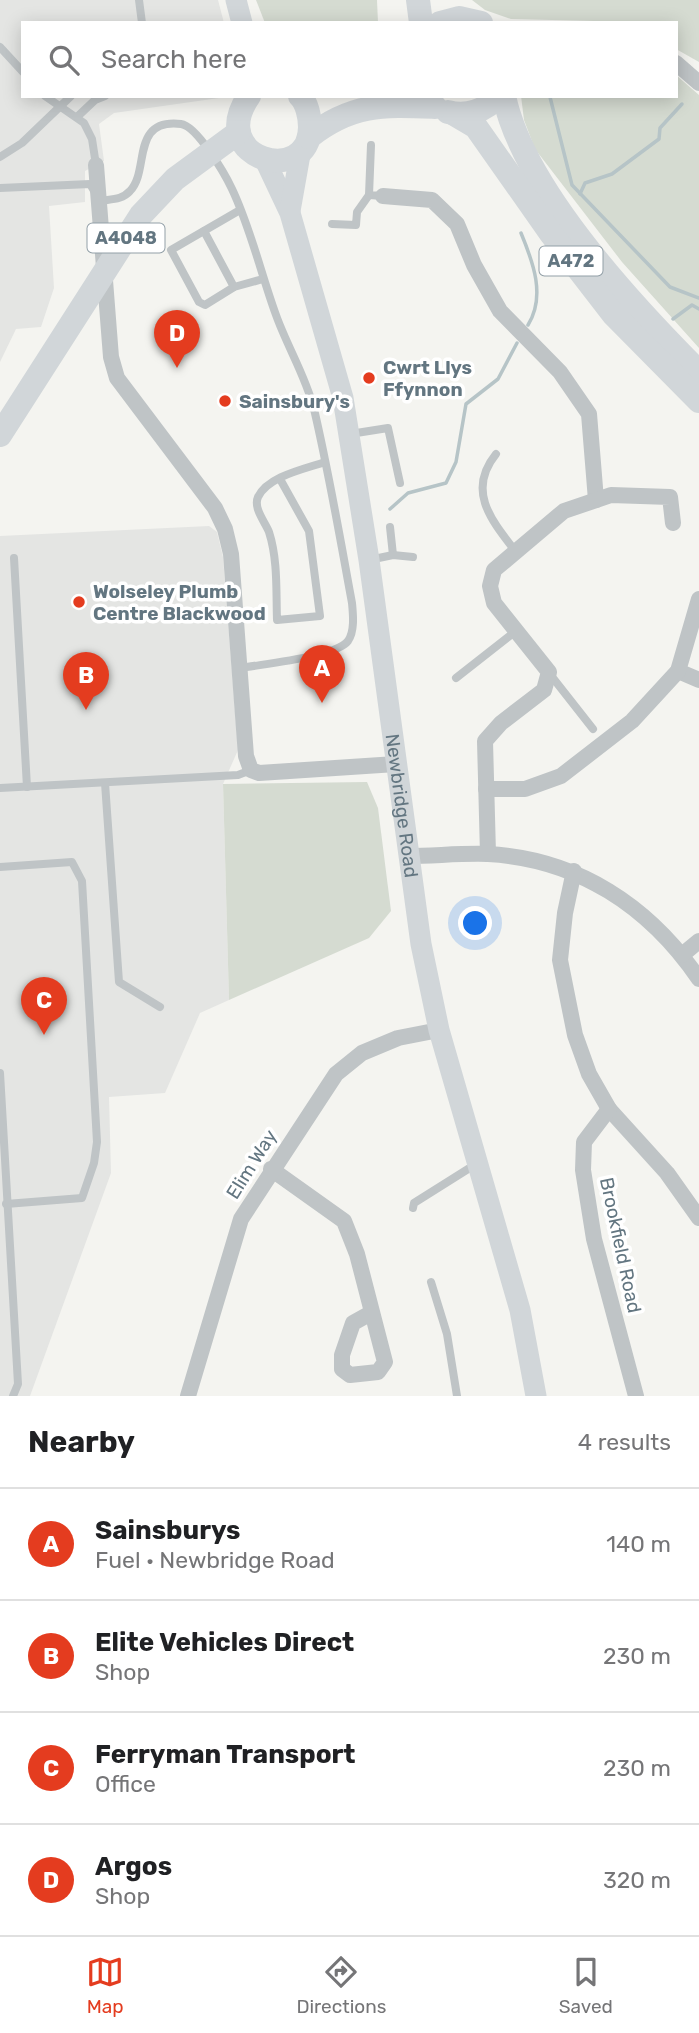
<!DOCTYPE html>
<html lang="en">
<head>
<meta charset="utf-8">
<style>
	body { margin:0; font-family:Rubik,sans-serif; background:#f6f6f6; color:#202124 }
	.you { position:absolute; left:476px; top:924px; width:24px; height:24px; margin:-18px; border:5px solid #fff; border-radius:50%; background:#1a73e8; box-shadow:0 0 0 10px #1a73e833 }
	.badge { display:grid; place-items:center; width:46px; height:46px; border-radius:50%; background:#e43c1f; color:#fff; font-size:23px; font-weight:700 }
	.pin { position:absolute; translate:-50% -58px; filter:drop-shadow(0 2px 4px #0008) }
	.pin::after { content:''; position:absolute; top:37px; width:24px; height:21px; background:inherit; clip-path:polygon(0 0,100% 0,50% 100%) }
	.list { margin:0; padding:0; list-style:none }
	h2 { display:flex; justify-content:space-between; align-items:center; height:91px; margin:0; padding:0 28px; font-size:30px }
	h2 small { font-size:23px; font-weight:400; color:#757577 }
	.list li { display:grid; grid-template-columns:46px 1fr auto; gap:21px; align-items:center; box-sizing:border-box; height:112px; padding:0 28px; border-top:2px solid #e0e0e0 }
	.list b { display:block; font-size:26px; white-space:nowrap }
	.list p { margin:0; font-size:23px; white-space:nowrap; color:#757577 }
	.list em { font-size:23px; font-style:normal; color:#757577 }
	.icon { flex:none; width:38px; height:38px; fill:none; stroke:currentColor; stroke-width:2; stroke-linecap:round; stroke-linejoin:round }
	.map { position:relative; flex:none; width:699px; height:1396px; overflow:hidden }
	.search { position:absolute; background:#fff; box-shadow:0 4px 18px #0003; left:21px; right:21px; top:21px; height:77px; display:flex; align-items:center; gap:18px; box-sizing:border-box; padding:0 24px; border-radius:0px; color:#757577; font-size:26px }
	.sheet { height:539px; background:#fff }
	nav { display:flex; justify-content:space-around; align-items:center; box-sizing:border-box; height:98px; border-top:2px solid #e0e0e0; background:#fff; font-size:19px; color:#757577 }
	nav a { display:grid; justify-items:center; gap:4px }
	nav .on { color:#e43c1f }
	.map>svg:first-child { display:block }
</style>
</head>
<body>
<div class="map">
<svg width="699" height="1396" viewBox="0 0 699 1396">
	<rect width="100%" height="100%" fill="#f4f4f0"/>
	<g fill="#e4e5e3">
		<path d="M0,0h218l6,23h-201v73h210l-119,17 -15,11 5,37 -19,10v31l-36,4 5,82 -13,39 -25,2 -16,33z"/>
		<path d="M209,526l8,6 6,25 15,193 -15,34 6,216 -29,13 -35,80 -56,4 2,76 -81,223h-30v-860z"/>
	</g>
	<g fill="#d5dbd1">
		<path d="M256,0h121l1,23h-113z"/>
		<path d="M472,0h227v62l-23,-13v-26l-165,-4 -26,-9z"/>
		<path d="M676,75l23,20v253l-77,-86 -87,-113 -11,-29 -3,-24h155z"/>
		<path d="M367,782l11,26 13,103 -22,27 -140,62 -6,-216z"/>
	</g>
	<g fill="none" stroke-linecap="round" stroke-linejoin="round">
		<g stroke="#b6c4c7" stroke-width="3.5">
			<path d="M550,97l22,88 98,102 29,11"/>
			<path d="M580,194l5,-11 27,-9 47,-35 1,-11 22,-24"/>
			<path d="M521,233c12,29 25,63 7,92"/>
			<path d="M673,319l19,-14 7,4"/>
			<path d="M390,509l18,-16 38,-10 10,-21 10,-58 32,-25 19,-36"/>
		</g>
		<g stroke="#bfc4c6" stroke-width="8">
			<path d="M139,0l3,23"/>
			<path d="M0,47l23,25"/>
			<path d="M45,96l39,27 8,16 4,26"/>
			<path d="M77,117l18,-17 10,-4"/>
			<path d="M371,145l-2,50 14,1"/>
			<path d="M0,157l22,-14 49,-47"/>
			<path d="M0,188l90,-4 10,17c11,-2 22,-1 30,-10 20,-20 0,-73 51,-67 16,2 44,50 51,65 19,40 29,85 44,126 11,31 30,62 38,94 15,64 26,129 38,194 1,11 3,28 -4,38 -12,16 -86,23 -107,27"/>
			<path d="M240,210l-69,40 28,52 6,3 29,-18 29,-8"/>
			<path d="M332,224l24,1 1,-13 12,-17"/>
			<path d="M204,231l30,56"/>
			<path d="M350,434l38,-6 12,55"/>
			<path d="M496,454c-30,37 -4,67 20,98"/>
			<path d="M280,479l29,52 11,85 -43,4c-1,-29 1,-60 -8,-88 -4,-10 -16,-24 -11,-35 10,-21 47,-28 67,-35"/>
			<path d="M390,527l3,28"/>
			<path d="M14,558l13,229"/>
			<path d="M369,560l24,-5 20,2"/>
			<path d="M549,673l44,56"/>
			<path d="M456,678l60,-47"/>
			<path d="M105,783l14,199 41,25"/>
			<path d="M0,788l238,-13 13,-5"/>
			<path d="M0,867l72,-5 10,19 15,261 -3,21 -12,35 -76,6"/>
			<path d="M0,1073l18,311 -5,12"/>
			<path d="M413,1208l1,-5 62,-39"/>
			<path d="M431,1282l16,52 10,62"/>
		</g>
		<g stroke="#bfc4c6" stroke-width="16">
			<path d="M676,63l23,20"/>
			<path d="M96,165l15,192 6,21 98,130 10,21 6,25 15,202 5,14 8,3 137,-9"/>
			<path d="M383,196l49,4 25,24 17,41 26,46 60,61 29,42 7,86"/>
			<path d="M678,671l21,9"/>
			<path d="M486,789h39l36,-13 71,-55 46,-50 21,-72"/>
			<path d="M488,854l-3,-113 16,-18 43,-33 5,-18 -55,-69 -4,-17 4,-16 70,-59 47,-16 59,2 3,26"/>
			<path d="M408,856c26,0 53,-3 80,-2 90,5 161,52 211,125"/>
			<path d="M574,871l-9,42 -5,47 15,75 14,39 20,35 58,64 32,45"/>
			<path d="M682,955l17,-14"/>
			<path d="M609,1109l-25,33 -1,28 11,69 42,157"/>
			<path d="M271,1169l73,52 13,33 28,108 -7,10 -28,3 -8,-6v-14l11,-32 18,-10"/>
			<path d="M188,1396l53,-177 95,-145 26,-21 36,-15 41,-8"/>
		</g>
		<g stroke="#d1d6d9" stroke-width="21">
			<path d="M236,0l6,23"/>
			<path id="s1" d="M265,160l25,53 53,185 26,162 52,384 18,86 81,280 16,86"/>
			<path d="M290,211l11,-62"/>
		</g>
		<g stroke="#d1d6d9" stroke-width="24">
			<path d="M418,0l3,23"/>
			<path d="M440,23l19,-5 22,5"/>
			<path d="M249,96c-44,64 61,91 61,31 0,-10 -3,-24 -10,-31"/>
			<path d="M504,96c19,92 129,210 195,276"/>
			<path d="M448,112c18,5 38,-1 50,-16"/>
			<path d="M454,114l22,13 76,108 61,79 86,87"/>
			<path d="M309,137c43,-34 75,-32 126,-30"/>
			<path d="M0,435l141,-220 34,-36 64,-47"/>
		</g>
	</g>
	<g fill="#e43c1f" stroke="#fff" stroke-width="2.5">
		<circle cx="369" cy="378" r="7"/>
		<circle cx="225" cy="401" r="7"/>
		<circle cx="79" cy="602" r="7"/>
	</g>
	<g text-anchor="middle" stroke-width="7" stroke-linejoin="round" paint-order="stroke">
		<g fill="#fff" stroke="#929fa7" stroke-width="2">
			<rect x="87.5" y="223.5" width="77" height="29" rx="5"/>
			<rect x="539.5" y="246.5" width="63" height="29" rx="5"/>
		</g>
		<g font-size="18" font-weight="bold" fill="#637681">
			<text x="126" y="244">A4048</text>
			<text x="571" y="267">A472</text>
		</g>
		<g font-size="19" font-weight="bold" fill="#637681" stroke="#fff" text-anchor="start">
			<text x="383" y="374">Cwrt Llys<tspan x="383" dy="22">Ffynnon</tspan></text>
			<text x="239" y="408">Sainsbury's</text>
			<text x="93" y="598">Wolseley Plumb<tspan x="93" dy="22">Centre Blackwood</tspan></text>
		</g>
		<g font-size="19" fill="#637681" stroke="#fff">
			<text dy="7" stroke="none"><textPath href="#s1" startOffset="663">Newbridge Road</textPath></text>
			<text transform="translate(251 1164) rotate(-58)" y="7">Elim Way</text>
			<text transform="translate(621 1245) rotate(78)" y="7">Brookfield Road</text>
		</g>
	</g>
</svg>
<div class="you"></div>
<div class="pin badge" style="left:322px;top:703px">A</div>
<div class="pin badge" style="left:86px;top:710px">B</div>
<div class="pin badge" style="left:44px;top:1035px">C</div>
<div class="pin badge" style="left:177px;top:368px">D</div>
<div class="search"><svg class="icon" aria-label="search" viewBox="0 0 24 24"><circle cx="10" cy="10" r="6"/><path d="M15 15l6 6"/></svg>Search here</div>
</div>
<section class="sheet">
<h2>Nearby<small>4 results</small></h2>
<ul class="list">
<li><span class="badge">A</span><div><b>Sainsburys</b><p>Fuel · Newbridge Road</p></div><em>140 m</em></li>
<li><span class="badge">B</span><div><b>Elite Vehicles Direct</b><p>Shop</p></div><em>230 m</em></li>
<li><span class="badge">C</span><div><b>Ferryman Transport</b><p>Office</p></div><em>230 m</em></li>
<li><span class="badge">D</span><div><b>Argos</b><p>Shop</p></div><em>320 m</em></li>
</ul>
</section>
<nav>
<a class="on"><svg class="icon" aria-label="map" viewBox="0 0 24 24"><path d="M3 6l6-2 6 2 6-2v14l-6 2-6-2-6 2zM9 4v14M15 6v14"/></svg>Map</a>
<a><svg class="icon" aria-label="directions" viewBox="0 0 24 24"><path d="M12 3l9 9-9 9-9-9zM9 14v-3h6M13 9l2 2-2 2"/></svg>Directions</a>
<a><svg class="icon" aria-label="saved" viewBox="0 0 24 24"><path d="M7 4h10v16l-5-4-5 4z"/></svg>Saved</a>
</nav>
</body>
</html>
